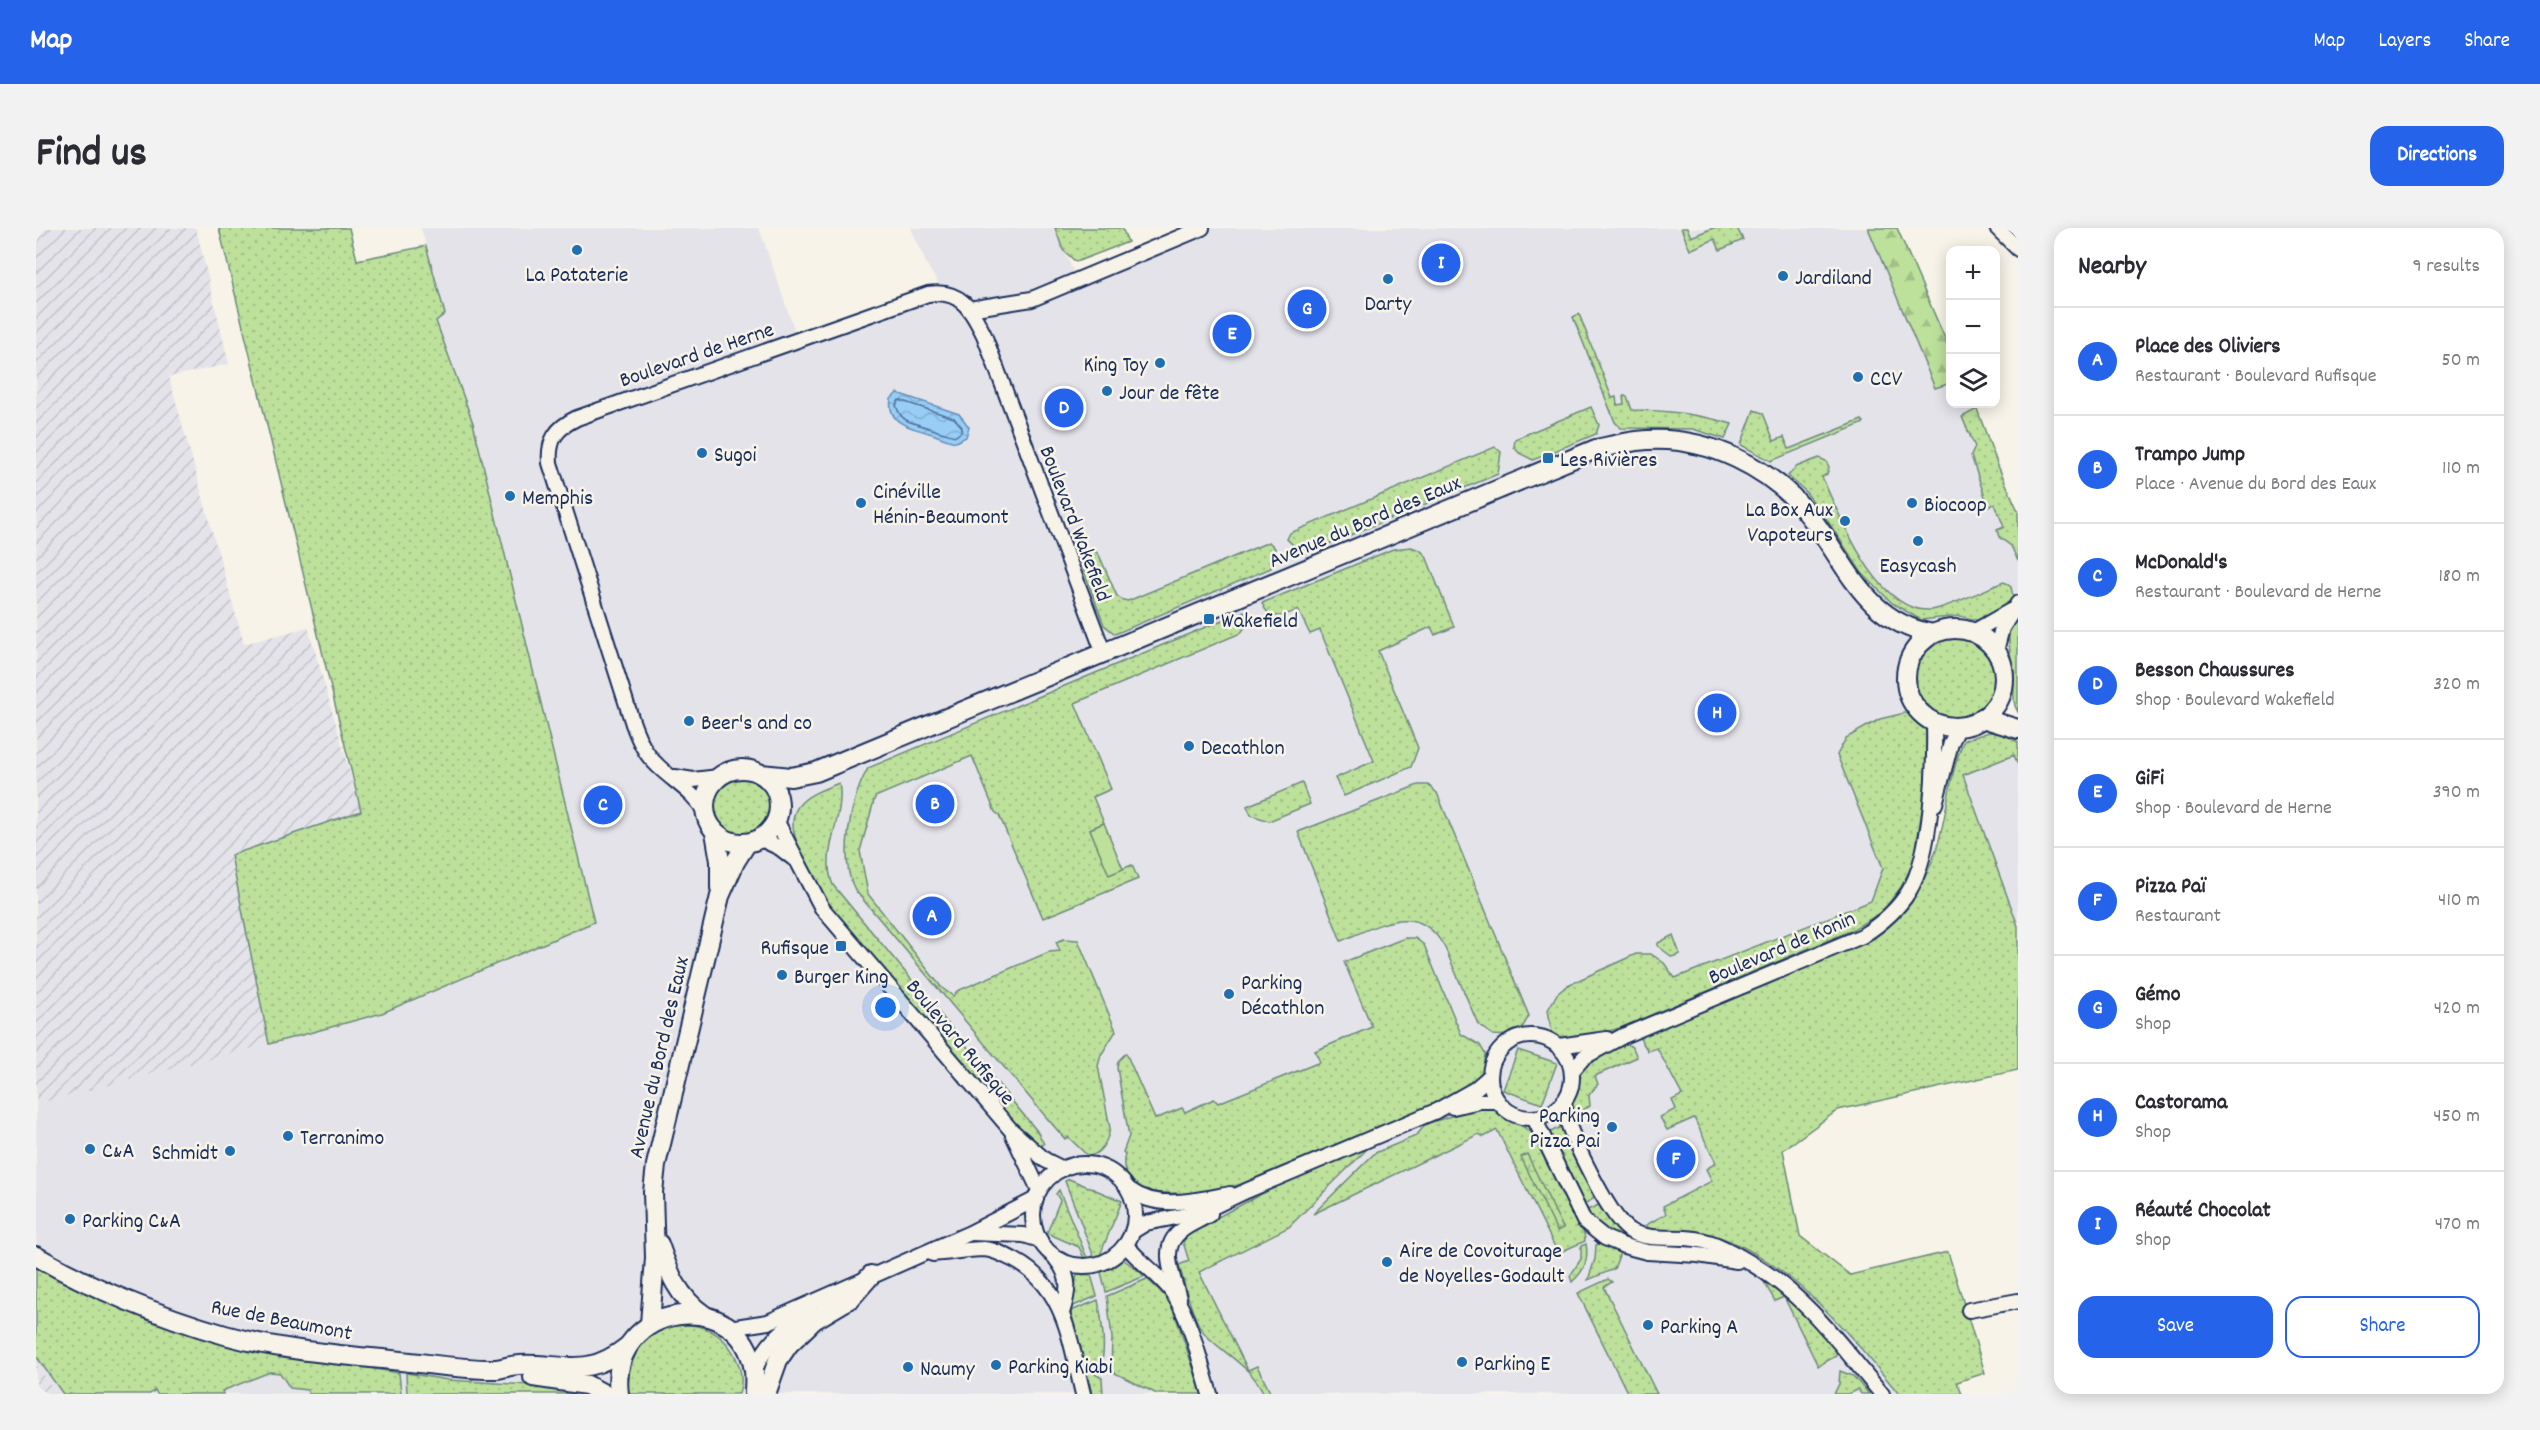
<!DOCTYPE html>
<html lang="en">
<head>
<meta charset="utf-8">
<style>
	body { margin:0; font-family:Dekko,sans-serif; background:#f2f2f3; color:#2b2b33 }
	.controls { position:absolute; right:18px; top:18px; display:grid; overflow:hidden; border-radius:12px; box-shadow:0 3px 15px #0003 }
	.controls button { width:54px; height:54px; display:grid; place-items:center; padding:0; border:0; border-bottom:2px solid #e1e1e2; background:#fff; color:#2b2b33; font:30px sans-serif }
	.you { position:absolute; left:850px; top:780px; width:21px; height:21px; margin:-15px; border:4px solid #fff; border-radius:50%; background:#1a73e8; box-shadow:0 0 0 9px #1a73e833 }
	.badge { display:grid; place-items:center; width:39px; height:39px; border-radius:50%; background:#2563eb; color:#fff; font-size:20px; font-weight:700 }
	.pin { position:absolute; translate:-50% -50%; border:3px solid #fff; box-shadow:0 2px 6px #0006 }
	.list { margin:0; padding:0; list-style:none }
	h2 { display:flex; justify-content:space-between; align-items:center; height:78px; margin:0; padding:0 24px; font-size:26px }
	h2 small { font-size:20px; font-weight:400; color:#7c7c81 }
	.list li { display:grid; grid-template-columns:39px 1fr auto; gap:18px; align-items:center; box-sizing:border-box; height:108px; padding:0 24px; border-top:2px solid #e1e1e2 }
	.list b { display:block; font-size:22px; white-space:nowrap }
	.list p { margin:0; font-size:20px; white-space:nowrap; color:#7c7c81 }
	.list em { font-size:20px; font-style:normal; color:#7c7c81 }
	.actions { display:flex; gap:12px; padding:18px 24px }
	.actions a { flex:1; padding:14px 0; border:2px solid #2563eb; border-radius:18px; text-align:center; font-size:21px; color:#2563eb }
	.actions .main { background:#2563eb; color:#fff }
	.icon { flex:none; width:33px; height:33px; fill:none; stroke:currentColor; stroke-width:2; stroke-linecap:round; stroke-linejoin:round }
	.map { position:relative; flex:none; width:1982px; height:1166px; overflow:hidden; border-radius:18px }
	header { display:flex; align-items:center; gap:36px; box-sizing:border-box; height:84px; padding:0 30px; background:#2563eb; color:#fff }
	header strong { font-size:28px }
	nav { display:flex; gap:33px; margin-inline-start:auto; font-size:21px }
	.intro { display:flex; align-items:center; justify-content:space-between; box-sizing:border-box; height:144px; padding:0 36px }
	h1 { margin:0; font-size:42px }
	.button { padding:15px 27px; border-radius:18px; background:#2563eb; color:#fff; font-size:21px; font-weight:700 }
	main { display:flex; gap:36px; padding:0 36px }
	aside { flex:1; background:#fff; border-radius:18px; box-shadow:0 3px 15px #0003 }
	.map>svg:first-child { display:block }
</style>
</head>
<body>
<header>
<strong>Map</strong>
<nav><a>Map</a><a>Layers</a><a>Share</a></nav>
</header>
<div class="intro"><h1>Find us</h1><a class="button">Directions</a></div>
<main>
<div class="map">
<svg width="1982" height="1166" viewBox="0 0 1982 1166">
	<defs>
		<pattern id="industrial-furrows" width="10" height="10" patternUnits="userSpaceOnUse" patternTransform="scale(1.5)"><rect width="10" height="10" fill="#e4e3ea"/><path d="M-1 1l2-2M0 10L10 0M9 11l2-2" fill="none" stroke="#c3c3cb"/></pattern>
		<pattern id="grass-dots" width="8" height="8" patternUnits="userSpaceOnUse" patternTransform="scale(1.5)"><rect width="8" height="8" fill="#bde19b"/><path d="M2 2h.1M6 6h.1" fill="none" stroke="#a2c188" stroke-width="1.8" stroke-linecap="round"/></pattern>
		<pattern id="forest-firs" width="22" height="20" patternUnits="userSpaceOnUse" patternTransform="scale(1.5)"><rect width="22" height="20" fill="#bde19b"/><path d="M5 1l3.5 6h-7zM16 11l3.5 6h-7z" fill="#a2c188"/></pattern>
		<pattern id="wetland-marsh" width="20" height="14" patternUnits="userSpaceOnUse" patternTransform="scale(1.5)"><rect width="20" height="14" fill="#bde19b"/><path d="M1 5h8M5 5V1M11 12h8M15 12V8" fill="none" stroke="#a2c188"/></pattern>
		<pattern id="water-waves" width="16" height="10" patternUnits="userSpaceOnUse" patternTransform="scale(1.5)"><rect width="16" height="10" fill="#98cef6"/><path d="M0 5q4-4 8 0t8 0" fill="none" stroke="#82b1d5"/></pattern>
	</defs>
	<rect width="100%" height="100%" fill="#f7f3e8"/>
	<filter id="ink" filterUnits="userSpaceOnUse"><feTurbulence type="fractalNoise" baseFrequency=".0167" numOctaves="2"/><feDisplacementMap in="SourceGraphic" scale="12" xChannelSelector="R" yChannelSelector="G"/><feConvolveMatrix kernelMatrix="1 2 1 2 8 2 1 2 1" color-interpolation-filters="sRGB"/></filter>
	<g filter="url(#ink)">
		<g fill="#e4e3ea">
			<path d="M385,0h338l39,112 145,-49 -16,-26 -16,-37h143l23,51 131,-51h689l53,122v54h25l43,107v92l-38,18 -20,-5 -26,4 -29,31 -3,32 11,28 13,18v55l-12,77 -13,26 -19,25 -32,19 -203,86 10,30 106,209 38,32 57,56 41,50h-1842l-21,-29v-261l345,-91 116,-491 -24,-99 -37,-102 9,-7z"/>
			<path d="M1978,527l4,10v161l-55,-151z"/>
		</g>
		<g fill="url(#industrial-furrows)">
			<path d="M0,0h160l33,136 -60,13 75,267 64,-17 53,184 -130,44 38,189 -233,60z"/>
			<path d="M0,1137l21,29h-21z"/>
		</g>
		<g fill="url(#grass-dots)" stroke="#6c887c" stroke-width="1.5">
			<path d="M183,0h130l8,32 69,-14 19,68 -9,7 37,102 121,499 -212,91 -113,31 -38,-189 130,-44z"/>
			<path d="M1019,0h67l6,14 -52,20 -13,-12z"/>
			<path d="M1645,0h6l4,9 22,-9h24l6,12 -23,10 -5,-11 -25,11z"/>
			<path d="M1543,86l33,84 4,-1 1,8 7,-1 -1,-8h4l5,14c35,0 66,4 100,14l-7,15 -32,-10 -72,-1 -6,-6 -42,-105z"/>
			<path d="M1555,179l8,18 -3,9 -63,26 -14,-7 -5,-6 1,-8z"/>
			<path d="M1941,181l21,57 20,45v50l-7,-15 -12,-9 -2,-7 7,-3 -9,-23 -7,2 -17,-50 4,-9 -13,-30z"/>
			<path d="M1718,182l9,3 11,28 10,-4 5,12 73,-29 2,3 -93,38 -30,-16z"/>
			<path d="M1459,219l6,5 -3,22 -191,79 -10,-4 -10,-10 3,-6z"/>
			<path d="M1783,230l7,3 3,6 -2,7 -5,3c18,39 55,137 109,133 14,-1 57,-22 73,-28l7,5 2,10 -12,14 -21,10 -20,-5 -39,4 -29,-17 -30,-30 -39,-59 -19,-24 -16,-14 8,-9z"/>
			<path d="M1233,314l6,6 -4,20 -156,66 -11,-9 -25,-67 6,-7h10l4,4 18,41 6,4 5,1z"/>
			<path d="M1375,319l9,3 6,6 28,71 -19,8 -4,-8 -53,24 40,97 -7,19 -67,29 -9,-18 39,-17 -54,-131 -10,4 -12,-24c-16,6 -28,13 -36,-7l131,-54z"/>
			<path d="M1208,383l4,12 -7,10 -166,70 36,86 -18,8 11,26 -14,6 19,45 23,-9 6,14 -95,39 -44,-103 -4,-3 -23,-56 -97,41 -15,54 8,43 74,94 11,8 4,-5 92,-39 11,-1 -4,-9 8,-3 14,1 38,91 -15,24 -3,11 12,62c-2,12 -9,27 -22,28l-20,-19 -3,2 -19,-22 -191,-227c-17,-31 -4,-92 13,-122z"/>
			<circle cx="1919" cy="451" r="40"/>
			<path d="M1877,483l13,18v55l-12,77 -13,26 -19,25 -32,19 -230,97 -50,14 -18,-9 -4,-23 9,-16 11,-9 68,-31h15l13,9 11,15 196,-77 12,-33 -46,-113 9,-17 34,-19z"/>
			<path d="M1953,504l13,1 16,9v23l-4,-10 -51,20 55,151v144l-180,40 -55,40 17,86 50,39 98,-23 37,121 -28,9 5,12h-63c-56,-68 -149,-185 -248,-161l-5,-8 20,-11 -3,-8 49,-25 -6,-12 10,-6 -22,-45 -27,12 -7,-13 16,-8 -4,-9 10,-5 -25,-47 -9,3 -9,-14 219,-92c40,-18 66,-56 79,-98 11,-36 12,-73 27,-107z"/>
			<circle cx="706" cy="578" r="27"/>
			<path d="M803,555c7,34 -20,68 -6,102l204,246 7,13 -7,4 -19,-17 -189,-224c-13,-20 -21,-43 -35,-63l3,-2c-15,-38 13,-48 42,-59z"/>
			<path d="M1266,555l8,21 -41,17 -18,-6 -4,-9z"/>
			<path d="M1382,557h10l9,8 92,223 -7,12 -15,8 -14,-1 -15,-11 -33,-76c-26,-49 -65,-23 -104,-7l-43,-109z"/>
			<path d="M1637,707l7,19 -8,3 -14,-11v-3z"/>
			<path d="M1369,710h10l9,7 37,89 19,11 5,9 -2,17 -6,10 -44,24 -192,79 -16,5 -47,7 -2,-3h-32c-13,-12 -24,-21 -19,-39l-2,-2 6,-16 -12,-68 1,-7 8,-8 29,66 27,-11 3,4 29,-13 4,4 102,-41 -5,-11 57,-24 -28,-65z"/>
			<path d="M1590,815l7,5 4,9 -42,19 3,8 -9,11 1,11 -17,10 -2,-16 9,-31 7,-7z"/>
			<path d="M1482,822l39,13 -15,41 -39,-14z"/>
			<path d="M1444,879h13l41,27 50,99 1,8 -27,12 -61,-123 -13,7 -5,-3 -166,80 62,-61 41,-17 10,-12z"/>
			<path d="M1525,899l35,67 -1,4 -9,5 -5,-3 -33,-67z"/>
			<path d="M1332,920l-79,79 -90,45 49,98 9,-4 14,28h-7c-12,-27 -39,-39 -58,-59 -14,-14 -21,-51 -27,-70l10,-4 -6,-19 3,-4 -2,-3 87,-46z"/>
			<path d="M1033,951l53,22 -22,54 -6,2 -29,-76z"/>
			<path d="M1023,962l28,68h-3l-5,-11 -32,-14 13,-33 -4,-6z"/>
			<path d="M1565,976l9,14 77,25 -22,7 -52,-14 -26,-23v-3z"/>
			<path d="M1567,1013l18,9 -7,19 -26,11 7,-21 1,-14z"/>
			<path d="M1550,1016c3,17 -2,27 -14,38l-2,-6 11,-17v-13z"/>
			<path d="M1087,1031l22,17 -39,16 -5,-20z"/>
			<path d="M0,1039c111,60 239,87 363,106l2,21h-92l-2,-4 -17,-2 -10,-15 -10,-1 -48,19 1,3h-66l-2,-4 -5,4h-87l-27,-38z"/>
			<path d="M1041,1046l14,1 6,21 -26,11z"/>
			<path d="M1724,1047l35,29 42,45 -1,7 -18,10 -34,-69 -9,4z"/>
			<path d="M1111,1051l23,21 32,94h-45l-46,-23 1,-33 -5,-42z"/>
			<path d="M1572,1051l4,3 -8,5 53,107h-29l-50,-101z"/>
			<path d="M1062,1072c3,14 10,56 1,67l-17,-9 -11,-47z"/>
			<path d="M649,1096c6,1 13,2 19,4 26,9 43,40 35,66h-110c-7,-27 10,-57 37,-67 5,-2 13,-2 19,-3z"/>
			<path d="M1050,1141l16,9 1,16h-11z"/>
			<path d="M1804,1143l13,5 16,18h-8l-3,-5 -10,5h-14l5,-10z"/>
			<path d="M370,1145l42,7 82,5 54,9h-177z"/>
		</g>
		<path fill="url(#forest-firs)" stroke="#6c887c" stroke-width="1.5" d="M1832,0h29l53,122v39l-2,-5 -13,4z"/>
		<path fill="url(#wetland-marsh)" stroke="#6c887c" stroke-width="1.5" d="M1491,926l36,74 -6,3 -36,-74z"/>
		<g fill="#bde19b" stroke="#6c887c" stroke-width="1.5">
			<path d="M1982,375v109c-7,-10 -3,-21 -4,-33 -3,-22 -12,-56 4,-76z"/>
			<path d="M1068,595l19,46 -14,6 -19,-46z"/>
		</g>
		<path fill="url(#water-waves)" stroke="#668eb9" stroke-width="1.5" d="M861,165l62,21 10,13 -3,10 -10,5c-10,-2 -17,-6 -27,-9 -19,-6 -42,-9 -38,-34z"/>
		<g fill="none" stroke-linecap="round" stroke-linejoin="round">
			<path stroke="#4d6f9b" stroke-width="1.5" d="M863,172l55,18 8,9 -1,5 -5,4c-6,-1 -44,-13 -48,-15 -7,-3 -10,-9 -12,-16z"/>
			<defs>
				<g id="minor">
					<path d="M1961,0l21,21"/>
					<path d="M933,81l63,-10 170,-71"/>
					<path d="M1937,404l37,-21"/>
					<path d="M1960,423l6,-23 16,-25"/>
					<path d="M639,549l18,3 26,-3"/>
					<path d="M1899,576l16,-61 8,-17"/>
					<path d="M669,584c-12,-21 -31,-30 -48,-47 -12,-11 -18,-25 -24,-41l-83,-261c-2,-23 6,-35 27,-45l351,-124c33,-5 43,15 56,41l120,319"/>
					<path d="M740,592l46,88 189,222 34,30 18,9"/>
					<path d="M723,610l21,10 13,10"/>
					<circle cx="1495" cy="849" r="41"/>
					<path d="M1523,818l48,-7"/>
					<path d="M1536,843l12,-14 39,-21 239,-100c19,-12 35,-25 47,-45 23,-37 26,-125 25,-169"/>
					<path d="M1528,873c1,7 1,15 4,22 8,23 44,100 64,109 20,9 42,4 63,7 21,3 41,15 59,26 52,31 89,83 128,129"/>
					<path d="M1417,879l27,-6h18"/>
					<path d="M1498,890l50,103 21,17 19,8 23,6 51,3 39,6"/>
					<path d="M977,907l26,55"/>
					<circle cx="1048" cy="987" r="51"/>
					<path d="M1094,962c28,21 67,10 100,4"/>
					<path d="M1097,1003l13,-8 56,-11 44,-21 190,-80 39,-22 15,-13"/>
					<path d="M935,1005l53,2 16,5"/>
					<path d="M1090,1017c14,18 35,31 46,47 19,27 28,70 38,102"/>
					<path d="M897,1026c17,-1 33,-5 51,-5 11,1 20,6 30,11 52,27 56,82 69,134"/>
					<path d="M1020,1031c15,18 13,32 6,54"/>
					<path d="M1143,1071c-5,-22 -21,-51 2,-68 8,-7 20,-11 29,-17"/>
					<path d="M1933,1082l49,-9"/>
					<path d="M693,1100l39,-6 202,-89 66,-34"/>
					<path d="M718,1144c11,-29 31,-44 55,-62"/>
				</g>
				<g id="tertiary">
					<circle cx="1919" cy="450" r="49"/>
					<path d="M1946,490l36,11"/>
					<circle cx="706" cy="578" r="37"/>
					<path d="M725,546l30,3 25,-5 780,-323c14,-3 27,-6 41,-8 68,-8 138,27 178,82 34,47 54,100 118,111"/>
					<path d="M679,604l5,29v27"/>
					<path d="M623,1016c10,29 19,53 45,71"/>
					<path d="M0,1028c57,33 126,61 189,79 57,16 118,20 176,26 31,3 65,9 96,8 7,-1 15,-4 22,-4 45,-2 68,14 109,-19"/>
					<path d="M614,1096l5,-66 -2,-66 3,-27 64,-269 15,-34 12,-19"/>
					<path d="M497,1149l54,8 17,9"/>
					<path d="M583,1166c-12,-92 123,-110 135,-23 1,7 0,16 0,23"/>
					<path d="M730,1166l12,-34 11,-16 25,-24 37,-22 20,-23"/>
				</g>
			</defs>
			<use href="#minor" stroke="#1b2f5e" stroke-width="18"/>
			<use href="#tertiary" stroke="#1b2f5e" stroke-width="22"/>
			<use href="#minor" stroke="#f7f3e8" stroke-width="14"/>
			<use href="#tertiary" stroke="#f7f3e8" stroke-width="18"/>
		</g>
	</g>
	<g fill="#1f6fb2" stroke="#f7f3e8" stroke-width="2">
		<circle cx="541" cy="22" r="6"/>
		<circle cx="1747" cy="48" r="6"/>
		<circle cx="1352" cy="51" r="6"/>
		<circle cx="1124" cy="135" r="6"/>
		<circle cx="1822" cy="149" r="6"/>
		<circle cx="1071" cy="163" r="6"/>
		<circle cx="666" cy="225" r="6"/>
		<rect x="1506" y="224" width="12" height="12" rx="3"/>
		<circle cx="474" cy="268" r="6"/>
		<circle cx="825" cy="275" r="6"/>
		<circle cx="1876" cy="275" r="6"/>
		<circle cx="1809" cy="293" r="6"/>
		<circle cx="1882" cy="313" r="6"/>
		<rect x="1167" y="385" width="12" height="12" rx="3"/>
		<circle cx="653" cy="493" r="6"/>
		<circle cx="1153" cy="518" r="6"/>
		<rect x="799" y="712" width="12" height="12" rx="3"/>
		<circle cx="746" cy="747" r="6"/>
		<circle cx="1193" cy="766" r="6"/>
		<circle cx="1576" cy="899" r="6"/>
		<circle cx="252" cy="908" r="6"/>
		<circle cx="54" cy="921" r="6"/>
		<circle cx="194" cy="923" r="6"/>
		<circle cx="34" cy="991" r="6"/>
		<circle cx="1351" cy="1034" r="6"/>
		<circle cx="1612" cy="1097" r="6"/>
		<circle cx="1426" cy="1134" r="6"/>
		<circle cx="960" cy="1137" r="6"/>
		<circle cx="872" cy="1139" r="6"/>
	</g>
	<g text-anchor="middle" stroke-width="5" stroke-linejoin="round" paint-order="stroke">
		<g font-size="22" fill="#1b2f5e" stroke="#f7f3e8" text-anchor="start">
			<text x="541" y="53" text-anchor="middle">La Pataterie</text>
			<text x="1759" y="56">Jardiland</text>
			<text x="1352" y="82" text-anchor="middle">Darty</text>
			<text x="1112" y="143" text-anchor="end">King Toy</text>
			<text x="1834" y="157">CCV</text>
			<text x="1083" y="171">Jour de fête</text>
			<text x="678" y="233">Sugoi</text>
			<text x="1524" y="238">Les Rivières</text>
			<text x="837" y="270">Cinéville<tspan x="837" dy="25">Hénin-Beaumont</tspan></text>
			<text x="486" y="276">Memphis</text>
			<text x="1888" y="283">Biocoop</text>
			<text x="1797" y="288" text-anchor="end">La Box Aux<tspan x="1797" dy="25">Vapoteurs</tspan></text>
			<text x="1882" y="344" text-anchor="middle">Easycash</text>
			<text x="1185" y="399">Wakefield</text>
			<text x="665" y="501">Beer's and co</text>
			<text x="1165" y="526">Decathlon</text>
			<text x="793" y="726" text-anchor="end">Rufisque</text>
			<text x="758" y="755">Burger King</text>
			<text x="1205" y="761">Parking<tspan x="1205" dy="25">Décathlon</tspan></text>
			<text x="1564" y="894" text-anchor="end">Parking<tspan x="1564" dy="25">Pizza Pai</tspan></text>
			<text x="264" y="916">Terranimo</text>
			<text x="66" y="929">C&amp;A</text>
			<text x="182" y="931" text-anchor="end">Schmidt</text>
			<text x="46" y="999">Parking C&amp;A</text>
			<text x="1363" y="1029">Aire de Covoiturage<tspan x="1363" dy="25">de Noyelles-Godault</tspan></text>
			<text x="1624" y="1105">Parking A</text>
			<text x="1438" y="1142">Parking E</text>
			<text x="972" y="1145">Parking Kiabi</text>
			<text x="884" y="1147">Naumy</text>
		</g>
		<g font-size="22" fill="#1b2f5e" stroke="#f7f3e8">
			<text transform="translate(660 125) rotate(-19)" y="8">Boulevard de Herne</text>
			<text transform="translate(1328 292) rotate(-23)" y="8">Avenue du Bord des Eaux</text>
			<text transform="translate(1041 295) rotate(69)" y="8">Boulevard Wakefield</text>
			<text transform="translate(1745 718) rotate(-23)" y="8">Boulevard de Konin</text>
			<text transform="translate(926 813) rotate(50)" y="8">Boulevard Rufisque</text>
			<text transform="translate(621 829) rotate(-77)" y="8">Avenue du Bord des Eaux</text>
			<text transform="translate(246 1090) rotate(11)" y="8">Rue de Beaumont</text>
		</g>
	</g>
</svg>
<div class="controls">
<button>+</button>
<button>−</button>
<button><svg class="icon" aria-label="layers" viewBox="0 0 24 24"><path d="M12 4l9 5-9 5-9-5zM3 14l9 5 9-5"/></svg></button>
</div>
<div class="you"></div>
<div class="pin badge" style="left:896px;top:688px">A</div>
<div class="pin badge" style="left:899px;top:576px">B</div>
<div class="pin badge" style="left:567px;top:577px">C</div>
<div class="pin badge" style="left:1028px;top:180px">D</div>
<div class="pin badge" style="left:1196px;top:106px">E</div>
<div class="pin badge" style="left:1640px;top:931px">F</div>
<div class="pin badge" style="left:1271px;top:81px">G</div>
<div class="pin badge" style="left:1681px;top:485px">H</div>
<div class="pin badge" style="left:1405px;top:35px">I</div>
</div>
<aside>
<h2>Nearby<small>9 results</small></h2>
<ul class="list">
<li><span class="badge">A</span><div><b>Place des Oliviers</b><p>Restaurant · Boulevard Rufisque</p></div><em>50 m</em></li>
<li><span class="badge">B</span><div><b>Trampo Jump</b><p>Place · Avenue du Bord des Eaux</p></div><em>110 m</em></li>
<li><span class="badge">C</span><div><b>McDonald's</b><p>Restaurant · Boulevard de Herne</p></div><em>180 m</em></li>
<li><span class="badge">D</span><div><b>Besson Chaussures</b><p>Shop · Boulevard Wakefield</p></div><em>320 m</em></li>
<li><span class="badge">E</span><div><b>GiFi</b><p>Shop · Boulevard de Herne</p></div><em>390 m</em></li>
<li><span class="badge">F</span><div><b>Pizza Paï</b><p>Restaurant</p></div><em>410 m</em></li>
<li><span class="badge">G</span><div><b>Gémo</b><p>Shop</p></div><em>420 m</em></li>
<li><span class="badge">H</span><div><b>Castorama</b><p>Shop</p></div><em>450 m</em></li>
<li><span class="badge">I</span><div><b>Réauté Chocolat</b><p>Shop</p></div><em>470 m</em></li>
</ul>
<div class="actions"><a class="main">Save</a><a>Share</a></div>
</aside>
</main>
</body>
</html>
